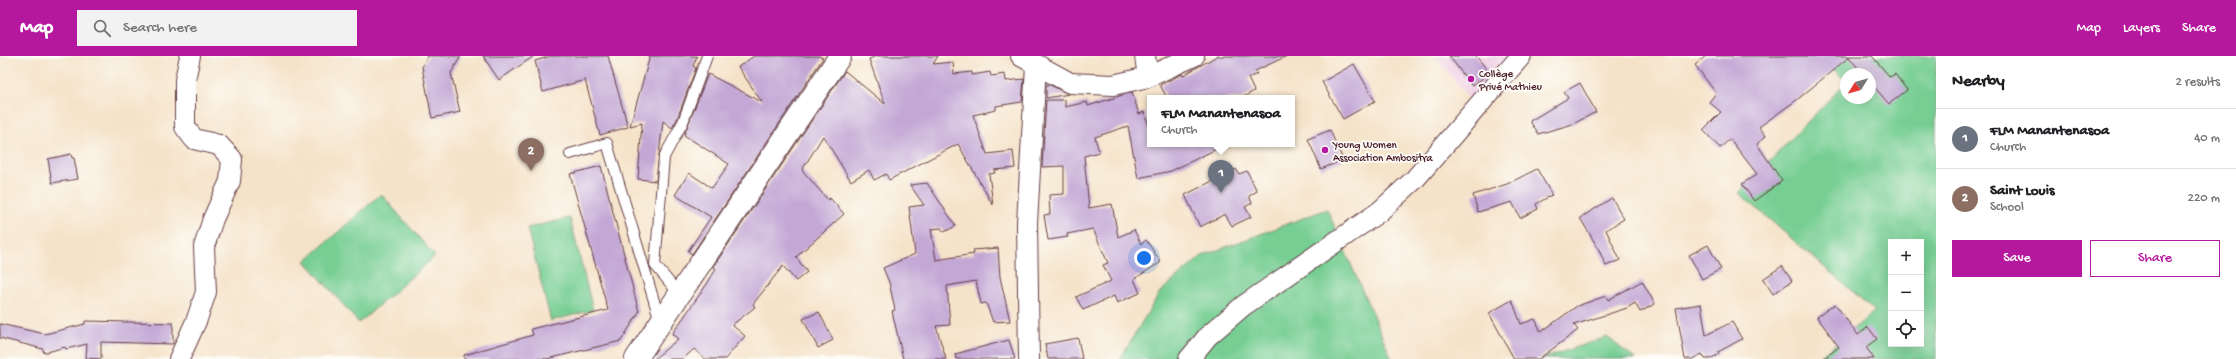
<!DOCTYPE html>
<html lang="en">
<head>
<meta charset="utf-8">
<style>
	body { margin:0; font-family:"Gochi Hand",sans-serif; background:#f2f2f2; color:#202124 }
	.controls { position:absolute; right:12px; bottom:12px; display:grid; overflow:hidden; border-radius:0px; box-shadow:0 4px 16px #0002 }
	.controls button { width:36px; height:36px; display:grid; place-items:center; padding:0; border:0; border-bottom:1px solid #e0e0e0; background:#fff; color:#202124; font:20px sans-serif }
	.compass { position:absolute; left:1840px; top:12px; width:36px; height:36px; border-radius:50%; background:#fff; box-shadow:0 4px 16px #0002; rotate:233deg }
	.you { position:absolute; left:1144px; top:202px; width:14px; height:14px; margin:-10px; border:3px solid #fff; border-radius:50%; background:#1a73e8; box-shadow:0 0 0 6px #1a73e833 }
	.badge { display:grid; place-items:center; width:26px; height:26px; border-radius:50%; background:#b5179e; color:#fff; font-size:13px; font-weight:700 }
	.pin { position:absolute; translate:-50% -33px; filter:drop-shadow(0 1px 2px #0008) }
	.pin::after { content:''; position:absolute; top:21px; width:14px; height:12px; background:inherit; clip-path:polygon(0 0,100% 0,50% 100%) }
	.popup { position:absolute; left:1147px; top:39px; width:148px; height:52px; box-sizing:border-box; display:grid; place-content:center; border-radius:0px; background:#fff; filter:drop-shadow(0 1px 3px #0005); font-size:13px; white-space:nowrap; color:#757577 }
	.popup b { font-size:15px; color:#202124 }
	.popup::after { content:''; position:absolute; left:50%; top:100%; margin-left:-8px; border:8px solid transparent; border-top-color:#fff }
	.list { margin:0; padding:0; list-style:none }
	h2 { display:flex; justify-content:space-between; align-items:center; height:52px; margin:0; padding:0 16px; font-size:17px }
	h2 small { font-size:13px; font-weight:400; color:#757577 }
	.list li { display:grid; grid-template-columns:26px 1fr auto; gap:12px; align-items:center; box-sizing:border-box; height:60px; padding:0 16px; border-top:1px solid #e0e0e0 }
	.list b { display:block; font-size:15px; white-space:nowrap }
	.list p { margin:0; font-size:13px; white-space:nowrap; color:#757577 }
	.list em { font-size:13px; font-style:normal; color:#757577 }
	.actions { display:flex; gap:8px; padding:12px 16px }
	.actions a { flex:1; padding:9px 0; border:1px solid #b5179e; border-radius:0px; text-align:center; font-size:14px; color:#b5179e }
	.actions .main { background:#b5179e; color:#fff }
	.icon { flex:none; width:22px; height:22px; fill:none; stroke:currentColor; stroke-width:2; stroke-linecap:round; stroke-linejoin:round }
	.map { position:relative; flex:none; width:1936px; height:303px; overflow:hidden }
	header { display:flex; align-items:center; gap:24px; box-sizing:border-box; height:56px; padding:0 20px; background:#b5179e; color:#fff }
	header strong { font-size:19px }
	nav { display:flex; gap:22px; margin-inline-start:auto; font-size:14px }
	.search { width:280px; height:36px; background:#f2f2f2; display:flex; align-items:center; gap:10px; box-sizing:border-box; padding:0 14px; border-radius:0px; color:#757577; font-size:15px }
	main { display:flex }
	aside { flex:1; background:#fff }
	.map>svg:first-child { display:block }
</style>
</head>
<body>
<header>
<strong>Map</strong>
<div class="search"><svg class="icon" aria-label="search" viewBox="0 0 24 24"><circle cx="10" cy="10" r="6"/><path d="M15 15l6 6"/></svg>Search here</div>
<nav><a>Map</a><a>Layers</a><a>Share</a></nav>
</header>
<main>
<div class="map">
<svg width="1936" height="303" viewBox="0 0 1936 303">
	<rect width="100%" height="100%" fill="#fdfcf7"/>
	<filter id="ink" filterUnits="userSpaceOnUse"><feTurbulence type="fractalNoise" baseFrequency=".025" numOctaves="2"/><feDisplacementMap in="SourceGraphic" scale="8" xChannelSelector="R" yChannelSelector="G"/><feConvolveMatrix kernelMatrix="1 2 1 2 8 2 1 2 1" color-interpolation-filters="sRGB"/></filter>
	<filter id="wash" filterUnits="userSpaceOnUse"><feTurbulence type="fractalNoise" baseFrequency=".012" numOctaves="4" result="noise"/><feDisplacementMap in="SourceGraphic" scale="16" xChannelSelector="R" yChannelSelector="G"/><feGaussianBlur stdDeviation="0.9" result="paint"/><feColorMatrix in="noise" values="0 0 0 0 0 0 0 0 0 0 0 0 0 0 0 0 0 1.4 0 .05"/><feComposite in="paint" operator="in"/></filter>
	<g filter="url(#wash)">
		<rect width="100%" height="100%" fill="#f5e3c9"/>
		<path fill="#f0d0e4" d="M1435,0h72l-35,46z"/>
		<g fill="#76ce93" stroke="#60765f" fill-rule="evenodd">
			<path d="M1820,0h116v303h-119l58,-48 -136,-118 107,-111v16h24v-24h-24v7zM1891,186h30v102h-30z"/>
			<path d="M381,138l54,62 -76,67 -54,-62z"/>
			<path d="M1327,153l65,150h-272l40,-67 42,-36z"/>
			<path d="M570,162l23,92 -42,11 -24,-93z"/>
			<path d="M1607,281l28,22h-94z"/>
		</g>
		<g id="blocks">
			<g fill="#c3a7d5">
				<path d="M428,0h33l-10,17 9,39 -28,6 -10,-51z"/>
				<path d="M483,0h51l-35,24z"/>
				<path d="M551,0h57l20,71 -28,8 -15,-55 -42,12 -8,-31z"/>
				<path d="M650,0h47l-4,10 3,2 -19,51 -5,9 -9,-7 -7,60 -18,-2 4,-56 -12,3z"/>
				<path d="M754,0h65l4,2 -131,196 -4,-3 23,-34 -36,-22 14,-22 23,15 17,-24 -45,-29 24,-61 54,28 -24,-35z"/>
				<path d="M877,0h61l-5,8 20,-2 1,12 18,-2v3l18,-3 1,4 14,-2 1,7 18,-2 -2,23 -26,4v4l-23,5 14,39 26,-3 2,17 -21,2 1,3 -6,1 4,31 -35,-61 -69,36 -3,-6 -12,6 -5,-10 -18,11 -28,-45 -21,34 26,30 2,-2 14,16 -48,43 11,15 -11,9 -13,-15 -30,38 2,3 -23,18 13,11 -20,23h-20l-11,-10 -11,10h-29l24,-20 -6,-5 35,-50 9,-15 -3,-2 132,-196 40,33 -16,-45z"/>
				<path d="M1217,0h70l-32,15 2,3 -9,4 6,13 -12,7h-75l-7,-13 22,-11v2z"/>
				<path d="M1449,0h27l14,17 -18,13z"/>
				<path d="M1706,0h166l18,21 5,-3 12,16 -18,14 -19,-22v-8h-7l-14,-17 -51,42 -39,28 7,9 -9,8 25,37 -28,20 -12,-17 15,-10 -27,-35 -10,9 -17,-18 18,-18 -12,-10 7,-9 -21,-28z"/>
				<path d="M1354,8l21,37 -32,18 -21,-37z"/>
				<path d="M1580,27l16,29 -23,12 -35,10 -8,-13 38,-23 -4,-6z"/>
				<path d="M1046,29h4l19,9 -23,4z"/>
				<path d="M1132,36l7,22 5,-2 6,17v15h77l-56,27 -33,7 -10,-52 -33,11 4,15 -15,4 5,52 23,-4 6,33 16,-7 7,14 5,-4 15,22 -27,17 6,14 -23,10 -3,-7 -31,14 -7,-13 35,-16 -8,-16 5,-2 -15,-34 -26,5 1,3 -20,3 -4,-25 6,-1 -1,-19 15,-1v-28l-22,1 4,-67h19v7l22,-5 1,4z"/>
				<path d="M1330,74l13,30 -22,9 -13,-30z"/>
				<path d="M71,98l1,4h2l4,21 -26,4 -4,-24z"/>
				<path d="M601,110l38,146 -18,29 -74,18h-83v-4l69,-20 -2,-6 77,-19 -38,-136z"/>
				<path d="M1236,113l3,5 8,-3 10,20 -8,5 3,7 -7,4 6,10 -19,9 -7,-12 -25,13 -15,-32z"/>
				<path d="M1537,113l15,26 -16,9 2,5 -18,9 -8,-16 -34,10 -5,-17 34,-11z"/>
				<path d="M927,127l29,43 -12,6 -3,-4 -10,1 5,31 38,-6 -1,-4 25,-2 2,29 10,44 -17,1 -7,-19 -5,1 -5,-23 -29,5 3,39 -14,1 10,33h-43l-11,-48 3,-1 -6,-28 -6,-14 32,-14 -6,-47 15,-2 -14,-20z"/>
				<path d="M1612,142l12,21 -18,11 14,30 -14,6 -8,-18 -18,-30z"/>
				<path d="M1708,189l13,24 -19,10 -13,-24z"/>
				<path d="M1782,210l10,15 -19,13 -10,-15z"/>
				<path d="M1642,225l13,23 -15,8 -5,-9 -8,5 -53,17 4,5 -39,29h-25l-25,-46 23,-13 9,24 14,-5 6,13 36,-26 29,-10 2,4z"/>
				<path d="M1701,248l5,31 26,-13 10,17 -24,13 1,2 -9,5h-5l-3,-5 -10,5h-7l-9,-51z"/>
				<path d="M1835,248l23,31 10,-8 9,12 -11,8 8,12h-51l16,-12 -22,-30z"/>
				<path d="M819,256l14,28 -15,8 -15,-29z"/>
				<path d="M85,265l88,2v21l-72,-2v17l-15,-1 1,-14 -21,5 -1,-2 -21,6 -1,-4 -43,-11v-14l45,10 40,-10z"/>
				<path d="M1078,282l4,21h-34l-3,-15z"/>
				<path d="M1009,284l6,19h-59l-1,-5z"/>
			</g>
		</g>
	</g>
	<g filter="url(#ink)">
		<use href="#blocks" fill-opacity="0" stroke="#643c43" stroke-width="1"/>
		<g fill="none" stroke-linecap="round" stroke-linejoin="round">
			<defs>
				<g id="service">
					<path d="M570,98l37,-11 53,178"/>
					<path d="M680,239l-25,-30 9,-108 19,-35 24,-66"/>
				</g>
				<g id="minor">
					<path d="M1021,0l49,27 43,2 35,-8 46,-21"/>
					<path d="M1145,0l3,21"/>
					<path d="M179,303l18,-40 9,-27 -2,-45 9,-28 17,-38 2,-22 -13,-14 -25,-6 -9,-12v-47l5,-24"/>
					<path d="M1029,303l-2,-136 9,-158"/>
					<path d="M1189,303l19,-23 35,-30 136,-94 36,-33 106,-123"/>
				</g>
				<path id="tertiary" d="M636,303l204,-303"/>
			</defs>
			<use href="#service" stroke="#643c43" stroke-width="12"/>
			<use href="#minor" stroke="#643c43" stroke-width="22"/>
			<use href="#tertiary" stroke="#643c43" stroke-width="24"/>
			<use href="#service" stroke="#fff" stroke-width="10"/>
			<use href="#minor" stroke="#fff" stroke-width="20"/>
			<use href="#tertiary" stroke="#fff" stroke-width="22"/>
		</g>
	</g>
	<g fill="#b5179e" stroke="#fdfcf7" stroke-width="1.5">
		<circle cx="1471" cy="23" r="4"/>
		<circle cx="1325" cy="94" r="4"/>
	</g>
	<g text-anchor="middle" stroke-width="3.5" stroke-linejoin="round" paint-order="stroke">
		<g font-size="11" fill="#4a1f2b" stroke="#fdfcf7" text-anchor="start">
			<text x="1479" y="21">Collège<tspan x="1479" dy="13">Privé Mathieu</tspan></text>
			<text x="1333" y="92">Young Women<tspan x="1333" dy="13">Association Ambositra</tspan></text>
		</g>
	</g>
</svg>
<div class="controls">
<button>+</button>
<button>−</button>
<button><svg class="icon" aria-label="locate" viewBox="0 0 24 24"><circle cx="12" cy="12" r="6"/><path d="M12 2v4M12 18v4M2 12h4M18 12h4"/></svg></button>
</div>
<svg class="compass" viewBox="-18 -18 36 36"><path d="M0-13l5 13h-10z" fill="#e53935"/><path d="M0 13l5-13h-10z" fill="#757577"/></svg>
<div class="you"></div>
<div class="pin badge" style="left:1221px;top:137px;background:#6b7280">1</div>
<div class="popup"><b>FLM Manantenasoa</b>Church</div>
<div class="pin badge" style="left:531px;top:115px;background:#8d6e63">2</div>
</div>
<aside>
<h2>Nearby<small>2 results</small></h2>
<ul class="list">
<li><span class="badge" style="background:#6b7280">1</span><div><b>FLM Manantenasoa</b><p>Church</p></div><em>40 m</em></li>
<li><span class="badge" style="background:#8d6e63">2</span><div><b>Saint Louis</b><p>School</p></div><em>220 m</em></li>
</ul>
<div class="actions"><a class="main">Save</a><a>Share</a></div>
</aside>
</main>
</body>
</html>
